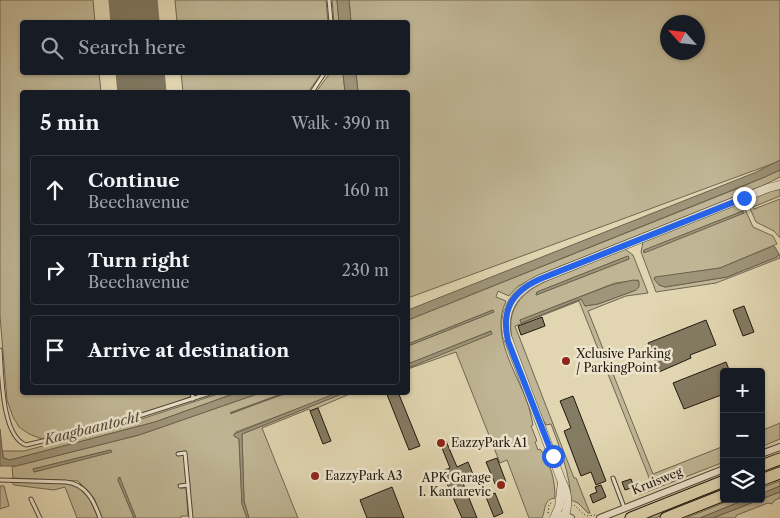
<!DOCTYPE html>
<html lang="en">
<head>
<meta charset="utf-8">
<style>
	body { margin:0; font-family:"Libre Caslon Text",serif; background:#20242c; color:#f1f3f6 }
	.controls { position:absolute; right:15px; bottom:15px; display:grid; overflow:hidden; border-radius:5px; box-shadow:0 1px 4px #0004 }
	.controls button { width:45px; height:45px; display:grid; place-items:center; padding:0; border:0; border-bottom:1px solid #363941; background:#171b24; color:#f1f3f6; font:25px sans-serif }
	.compass { position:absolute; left:660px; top:15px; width:45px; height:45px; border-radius:50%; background:#171b24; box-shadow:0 1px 4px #0004; rotate:297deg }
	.stop { position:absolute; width:15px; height:15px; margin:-11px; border:4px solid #2563eb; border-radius:50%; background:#fff }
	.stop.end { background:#2563eb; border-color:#fff; box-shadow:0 1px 5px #0008 }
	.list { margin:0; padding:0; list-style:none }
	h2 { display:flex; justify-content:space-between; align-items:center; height:65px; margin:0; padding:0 20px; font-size:21px }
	h2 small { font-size:16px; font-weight:400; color:#9ea1a6 }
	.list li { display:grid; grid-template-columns:32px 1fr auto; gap:15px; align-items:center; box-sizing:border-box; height:70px; margin:0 10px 10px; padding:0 10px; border:1px solid #363941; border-radius:5px }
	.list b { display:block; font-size:19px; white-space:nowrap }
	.list p { margin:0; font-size:16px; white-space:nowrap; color:#9ea1a6 }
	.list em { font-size:16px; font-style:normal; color:#9ea1a6 }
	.icon { flex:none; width:28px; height:28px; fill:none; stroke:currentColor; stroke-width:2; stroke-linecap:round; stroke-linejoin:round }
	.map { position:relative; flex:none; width:780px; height:518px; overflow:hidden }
	.search { position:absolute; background:#171b24; box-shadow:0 1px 4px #0004; left:20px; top:20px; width:390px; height:55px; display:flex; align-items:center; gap:12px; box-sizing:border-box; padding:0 18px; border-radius:5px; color:#9ea1a6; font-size:19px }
	.panel { position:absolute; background:#171b24; box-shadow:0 1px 4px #0004; left:20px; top:90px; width:390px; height:305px; border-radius:5px }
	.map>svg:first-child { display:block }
</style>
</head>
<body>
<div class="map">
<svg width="780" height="518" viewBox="0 0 780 518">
	<rect width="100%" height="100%" fill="#e1d6b1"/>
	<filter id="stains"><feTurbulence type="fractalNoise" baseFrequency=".004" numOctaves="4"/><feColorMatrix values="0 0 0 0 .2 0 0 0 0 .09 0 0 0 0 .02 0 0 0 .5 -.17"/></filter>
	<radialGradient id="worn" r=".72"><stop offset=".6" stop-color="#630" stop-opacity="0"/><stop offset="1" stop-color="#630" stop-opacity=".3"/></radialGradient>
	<g fill="#c0b695" stroke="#706752" fill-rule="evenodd">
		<path d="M0,0h93l2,22h-73v50l77,1 2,19h-79v300l169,1 -1,4 -5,2 -50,17 -93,23 -13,-5 -10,-7 -6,-10 -6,-17 -7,-84z"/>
		<path d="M175,0h151l2,22h-151z"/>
		<path d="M332,0h5l2,22h-5z"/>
		<path d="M349,0h431v161l-372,137v-206h-50l-2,-19 52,-1v-50h-57zM668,22h30v30h-30z"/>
		<path d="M181,73v-1l141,1 -14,19h-125z"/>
		<path d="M330,73h13l2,19h-29z"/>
		<path d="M780,170v7l-16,8 -228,91 -19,11 -8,9 -11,-5 -2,6 10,4c-16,34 10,70 21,101 3,7 4,15 6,23l-2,1 6,15 -2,1 3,8 2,-1c11,15 15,31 15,49 -12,1 -9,12 -13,20h-13l-22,-58 -7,3 -44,-111 -48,17v-1l83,-37 -83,33v-18l85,-34v-2l-85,34v-24l338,-135z"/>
		<path d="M780,187v9l-27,11 1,2 26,-10v39l-6,-7 -18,-9 -7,-16 2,-7z"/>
		<path d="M738,204l6,3 9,20 20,9 4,8 -57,24 -66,10 5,7 6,2 62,-10 50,-20 2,-3 1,4 -64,25 -60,9 -15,-40 2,-10zM743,211v2l-99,39 -1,-1z"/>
		<path d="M625,249l8,6 15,38 -22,3 -38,15 65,163 71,-28v16l-85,33 -1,-4 14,-6 -73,-184 -64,25 59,152h2l14,35h-2l-10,-10 -7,-3c-1,-26 -11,-52 -20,-76l-5,1 -4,-7 -29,-75c-12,-45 23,-59 58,-72 18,-8 36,-15 54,-22zM628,256l1,3 -93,36 1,-3zM638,280l1,5 -3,5 -38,14 -13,2 -3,-7 -61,23 -1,-2 95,-37z"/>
		<path d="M221,393h15l-81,29 -145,38 -6,-2 -2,-7h22l102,-27z"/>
		<path d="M260,393h79l-103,39 -2,4 5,3 3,65 5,14h-55l-6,-67 -9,1v4l7,-1 2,28 -7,2 1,3h6l2,28h-7v2h-45l-17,-41 -1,3 16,38h-32l-8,-20 -16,-17 -65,-3 -1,-11 127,-32zM110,450l1,2 -77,20 -1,-3z"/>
		<path d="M344,393h8l-42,18 -1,-2 -47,19 36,90h-49l-5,-17 -2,-67z"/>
		<path d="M780,423v16l-19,8v-16z"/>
		<path d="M11,481l58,2 13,7 7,7 9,21h-21l-12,-31 -11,3 -40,-5z"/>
		<path d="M780,481v5l-19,8v-6z"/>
		<path d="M0,486h4l5,20 -9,3z"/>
		<path d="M724,487v4l-69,27h-9z"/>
		<path d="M780,492v6l-5,2 -3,4 -4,-1 -31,12 -2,3h-22z"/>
		<path d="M733,499h14l-47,19h-14z"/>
	</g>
	<g fill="#9f957a" stroke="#6c634f">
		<path d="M337,0h12l2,22h-12z"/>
		<path d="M343,73h13l2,19h-13z"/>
		<path d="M780,160v10l-15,7 -357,143v-10l346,-137z"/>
		<path d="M743,211l1,2 -100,40v-3z"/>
		<path d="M773,246l2,1 4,7 -2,3 -50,20 -62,10 -6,-2 -5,-6 1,-2 65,-9z"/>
		<path d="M628,256l1,3 -93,36 1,-3z"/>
		<path d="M633,280l6,1v6l-3,3 -38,14 -13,2 -4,-7 -60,24 -1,-3 91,-35z"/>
		<path d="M493,310l1,2 -86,34v-2z"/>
		<path d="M491,331l1,3 -84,34v-4z"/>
		<path d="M339,392l5,1 -102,41 2,67 5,17h-2l-5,-14 -3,-65 -5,-3v-2z"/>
		<path d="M236,393h24l-121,42 -123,31h-16v-37l3,29 7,2 145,-38z"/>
		<path d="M111,450l1,2 -78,20 -1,-3z"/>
		<path d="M120,477v1l16,40h-2l-16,-38z"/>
		<path d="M780,486v6l-19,7v-5z"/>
		<path d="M747,499h14l-48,19h-13z"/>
	</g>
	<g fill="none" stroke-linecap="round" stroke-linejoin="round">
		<path stroke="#6c634f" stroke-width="2" d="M231,413l57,-21"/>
		<path stroke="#807760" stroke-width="20" d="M141,84v8"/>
		<g stroke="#807760" stroke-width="49">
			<path d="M133,0l2,22"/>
			<path d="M140,72l2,20"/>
		</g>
	</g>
	<g fill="#847b63" stroke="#20180f">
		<path d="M744,306l10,26 -11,4 -10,-26z"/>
		<path d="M542,317l3,9 -24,9 -3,-9z"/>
		<path d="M706,320l10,25 -26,10 1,3 -32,14 -11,-29z"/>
		<path d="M726,362l4,10h-6v22l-40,15 -11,-26z"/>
		<path d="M386,392h12l22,54 -11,4z"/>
		<path d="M573,396l33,85 -10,4 -5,-13 -10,4 -17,-45 7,-3 -11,-27z"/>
		<path d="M318,408l13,33 -8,3 -13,-33z"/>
		<path d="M446,441l11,26 11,-5 7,17 -12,4 14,35h-15l-17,-39 -3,-8 8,-3 -10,-25z"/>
		<path d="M497,458l9,24 -10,4 -10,-24z"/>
		<path d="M631,479l3,8 -9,3 -3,-8z"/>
		<path d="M601,485l5,12 -13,6 -3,-8 7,-3 -2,-5z"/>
		<path d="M392,487l12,31h-37l-7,-18z"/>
		<path d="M495,493l8,20 -9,4 -8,-20z"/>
	</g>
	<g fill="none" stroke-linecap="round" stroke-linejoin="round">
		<defs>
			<g id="service">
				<path d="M329,0l2,22"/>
				<path d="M312,92l13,-20"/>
				<path d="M0,350c2,23 1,86 26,95l88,-21 99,-32"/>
				<path d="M192,392l1,7"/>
				<path d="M178,454l7,-1 6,65"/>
				<path d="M613,478l11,29"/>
				<path d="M0,480l66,2c20,2 28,19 34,36"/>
				<path d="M180,486l8,-1"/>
				<path d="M31,499l9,19"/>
			</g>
			<g id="minor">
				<path d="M761,454l19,-7"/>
				<path d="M556,515h9l6,3"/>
				<path d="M600,518l124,-49"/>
			</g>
			<g id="tertiary">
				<path d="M554,518l5,-11 3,-25"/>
				<path d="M564,518c5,-13 5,-24 -2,-36l-55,-146c-5,-27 9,-46 33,-57l228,-91 12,-3"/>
			</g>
			<g id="trunk">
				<path d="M761,466l19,-7"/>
				<path d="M761,480l19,-7"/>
				<path d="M631,518l93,-37"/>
				<path d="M666,518l58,-23"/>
			</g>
		</defs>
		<use href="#service" stroke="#504838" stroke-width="5"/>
		<use href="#minor" stroke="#504838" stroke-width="8"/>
		<use href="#tertiary" stroke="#504838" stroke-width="9"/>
		<use href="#trunk" stroke="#20180f" stroke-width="13"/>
		<g stroke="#20180f" stroke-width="1" stroke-dasharray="1 2.5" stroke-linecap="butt">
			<path d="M574,505l12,11 9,-1"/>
			<path d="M548,513l1,-9 4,-2"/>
		</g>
		<use href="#service" stroke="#ece4cc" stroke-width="3"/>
		<use href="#minor" stroke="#ece4cc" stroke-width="6"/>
		<use href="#tertiary" stroke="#ece4cc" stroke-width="8"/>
		<use href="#trunk" stroke="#e1d6b1" stroke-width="11"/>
	</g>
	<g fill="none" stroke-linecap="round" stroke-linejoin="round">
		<path stroke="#2563eb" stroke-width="6" d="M553,456l-45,-115c-7,-30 3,-49 32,-62l204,-81"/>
	</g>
	<g fill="#8f2418" stroke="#ece4cc" stroke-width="2">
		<circle cx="566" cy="361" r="5"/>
		<circle cx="441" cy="443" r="5"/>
		<circle cx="315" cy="476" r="5"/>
		<circle cx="501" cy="485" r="5"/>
	</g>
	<g text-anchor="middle" stroke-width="5" stroke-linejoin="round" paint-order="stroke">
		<g font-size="12" fill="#20180f" stroke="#ece4cc" text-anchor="start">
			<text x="576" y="358">Xclusive Parking<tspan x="576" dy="14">/ ParkingPoint</tspan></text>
			<text x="451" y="447">EazzyPark A1</text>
			<text x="325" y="480">EazzyPark A3</text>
			<text x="491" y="482" text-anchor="end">APK Garage<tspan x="491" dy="14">I. Kantarevic</tspan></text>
		</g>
		<g font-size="12" fill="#20180f" stroke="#ece4cc">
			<text transform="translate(657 481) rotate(-22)" y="4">Kruisweg</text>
		</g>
		<g font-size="14" font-style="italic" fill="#534a3a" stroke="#ece4cc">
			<text transform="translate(92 428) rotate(-14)" y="5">Kaagbaantocht</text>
		</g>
	</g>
	<rect width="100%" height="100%" filter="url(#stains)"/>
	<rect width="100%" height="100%" fill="url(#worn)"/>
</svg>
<div class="controls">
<button>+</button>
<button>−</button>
<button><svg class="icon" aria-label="layers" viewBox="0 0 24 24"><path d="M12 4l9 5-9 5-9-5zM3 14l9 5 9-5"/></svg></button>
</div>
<svg class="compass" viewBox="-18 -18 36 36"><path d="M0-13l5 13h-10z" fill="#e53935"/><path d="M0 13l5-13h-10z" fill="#9ea1a6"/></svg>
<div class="stop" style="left:553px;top:456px"></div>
<div class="stop end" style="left:744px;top:198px"></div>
<div class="search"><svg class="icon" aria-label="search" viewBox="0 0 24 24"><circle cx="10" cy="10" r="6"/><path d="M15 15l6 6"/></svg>Search here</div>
<section class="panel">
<h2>5 min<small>Walk · 390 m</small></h2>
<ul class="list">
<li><svg class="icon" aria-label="ahead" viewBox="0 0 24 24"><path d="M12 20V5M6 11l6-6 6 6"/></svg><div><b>Continue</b><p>Beechavenue</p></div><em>160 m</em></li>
<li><svg class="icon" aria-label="right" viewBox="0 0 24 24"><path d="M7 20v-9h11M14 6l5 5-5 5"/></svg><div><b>Turn right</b><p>Beechavenue</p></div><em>230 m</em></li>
<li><svg class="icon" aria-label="arrive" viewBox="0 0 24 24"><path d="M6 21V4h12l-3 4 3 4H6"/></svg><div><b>Arrive at destination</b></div></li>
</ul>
</section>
</div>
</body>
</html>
